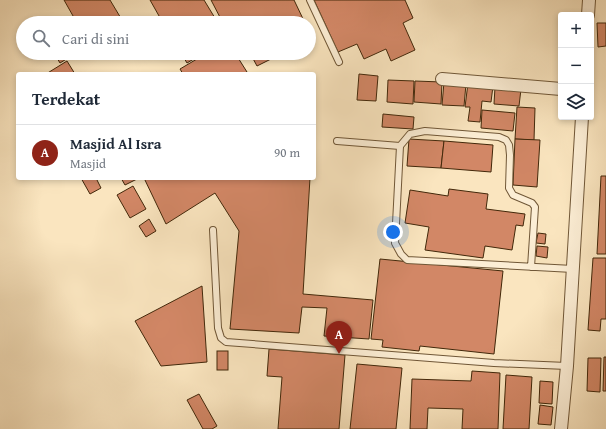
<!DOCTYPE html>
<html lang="id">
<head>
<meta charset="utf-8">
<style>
	body { margin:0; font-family:"Gentium Book Plus",serif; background:#f6f6f7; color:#1f2937 }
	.controls { position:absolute; right:12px; top:12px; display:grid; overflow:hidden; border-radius:4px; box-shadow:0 2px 6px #0003 }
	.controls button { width:36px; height:36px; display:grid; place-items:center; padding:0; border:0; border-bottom:1px solid #e0e1e3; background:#fff; color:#1f2937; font:20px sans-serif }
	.you { position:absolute; left:393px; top:232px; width:14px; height:14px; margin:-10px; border:3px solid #fff; border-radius:50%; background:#1a73e8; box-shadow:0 0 0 6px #1a73e833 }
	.badge { display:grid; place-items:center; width:26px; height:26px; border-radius:50%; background:#8f2418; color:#fff; font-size:13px; font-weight:700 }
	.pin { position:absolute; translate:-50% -33px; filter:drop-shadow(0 1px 2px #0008) }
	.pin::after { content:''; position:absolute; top:21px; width:14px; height:12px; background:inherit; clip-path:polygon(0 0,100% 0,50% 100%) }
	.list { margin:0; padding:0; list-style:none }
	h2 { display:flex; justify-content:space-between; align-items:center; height:52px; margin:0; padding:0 16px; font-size:17px }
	h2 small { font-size:13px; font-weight:400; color:#747a83 }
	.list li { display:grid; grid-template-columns:26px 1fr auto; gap:12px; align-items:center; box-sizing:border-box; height:56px; padding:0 16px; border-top:1px solid #e0e1e3 }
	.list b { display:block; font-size:15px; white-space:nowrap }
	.list p { margin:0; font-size:13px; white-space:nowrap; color:#747a83 }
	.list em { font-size:13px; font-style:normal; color:#747a83 }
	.icon { flex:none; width:22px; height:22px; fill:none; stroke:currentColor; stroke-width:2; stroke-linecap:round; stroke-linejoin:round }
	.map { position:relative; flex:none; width:606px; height:429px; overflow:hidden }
	.search { position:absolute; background:#fff; box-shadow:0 2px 6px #0003; left:16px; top:16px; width:300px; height:44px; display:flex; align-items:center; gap:10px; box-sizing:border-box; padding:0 14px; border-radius:22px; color:#747a83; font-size:15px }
	.panel { position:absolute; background:#fff; box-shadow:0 2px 6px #0003; left:16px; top:72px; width:300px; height:108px; border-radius:4px }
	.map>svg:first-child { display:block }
</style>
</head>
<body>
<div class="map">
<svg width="606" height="429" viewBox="0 0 606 429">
	<rect width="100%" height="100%" fill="#fae5bf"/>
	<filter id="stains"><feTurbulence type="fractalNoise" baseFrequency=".005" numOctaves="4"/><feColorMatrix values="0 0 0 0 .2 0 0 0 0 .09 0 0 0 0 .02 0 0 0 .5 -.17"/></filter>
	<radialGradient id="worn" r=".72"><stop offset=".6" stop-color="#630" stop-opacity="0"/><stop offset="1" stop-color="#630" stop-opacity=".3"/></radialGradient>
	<g fill="#d28766" stroke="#42280a">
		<path d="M64,0h46l12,20 -5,3h-40z"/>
		<path d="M150,0h54l14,23h-55z"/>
		<path d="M211,0h83l11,23h-82z"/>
		<path d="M314,0h91l8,18 -10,5 12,27 -24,11 -5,-12 -22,10 -7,-15 -19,8z"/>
		<path d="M597,23h9v23l-8,1z"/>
		<path d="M54,53h11l3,5 -8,5z"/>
		<path d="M181,53h23l-17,10z"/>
		<path d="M207,53h28l12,19 -3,2h-61l-3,-5z"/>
		<path d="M250,53h33l-26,13z"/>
		<path d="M67,61l8,13h-29z"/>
		<path d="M359,74l19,2 -2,25 -19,-1z"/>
		<path d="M388,80l26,1 -1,23 -26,-2z"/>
		<path d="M415,81l27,1 -1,22 -27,-2z"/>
		<path d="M444,82l22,2 -2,22 -22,-1z"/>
		<path d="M468,83l25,3 -2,16 -9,-1 -2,21 -12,-1 2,-14h-5z"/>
		<path d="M495,87l26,2 -2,17 -25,-2z"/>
		<path d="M517,107l18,1 -1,32 -19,-1z"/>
		<path d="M482,110l33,3 -2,18 -32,-3z"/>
		<path d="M383,114l31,3 -1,12 -31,-2z"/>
		<path d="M409,139l35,2 -3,27 -34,-2z"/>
		<path d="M515,139l25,1 -3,47 -24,-2z"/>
		<path d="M444,141l49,4 -2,27 -50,-4z"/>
		<path d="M601,176h5v78h-9z"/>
		<path d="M81,178h15l5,10 -11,6z"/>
		<path d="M121,178h15l1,1 -12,6z"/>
		<path d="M144,178h166l-7,116 70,6 -4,39 -45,-3 3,-28 -25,-1 -3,26 -69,-4 9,-98 -24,-38 -49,31z"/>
		<path d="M133,186l13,23 -16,9 -13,-23z"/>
		<path d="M449,189l39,5 -2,15 39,5 -2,12 -7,-1 -4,25 -27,-4 -2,12 -58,-8 4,-23 -24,-4 5,-33 38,6z"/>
		<path d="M149,219l7,12 -10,6 -7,-11z"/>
		<path d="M538,233l8,1 -1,10 -9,-1z"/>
		<path d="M537,246l11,1 -1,11 -11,-2z"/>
		<path d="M593,258h13v61h-5l-1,12 -12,-1z"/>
		<path d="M380,259l123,12 -9,83 -74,-8 -1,5 -37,-4 1,-7 -12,-1z"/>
		<path d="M202,286l5,76 -46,4 -26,-45z"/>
		<path d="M269,349l76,6 -6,74h-61l4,-52 -15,-1z"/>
		<rect x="217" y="351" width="11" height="19"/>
		<path d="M604,357h2v34h-3z"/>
		<path d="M588,358h13l-1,34 -13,-1z"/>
		<path d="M357,364l45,4 -6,61h-46z"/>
		<path d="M472,371l28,2 -2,56h-36l1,-20 -35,-1 -1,21h-17l2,-50 59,2z"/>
		<path d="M506,375l26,2 -3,52h-26z"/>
		<path d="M540,381l13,1 -1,22 -13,-1z"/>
		<path d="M199,394l18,32 -5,3h-9l-16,-29z"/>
		<path d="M540,405l13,2 -2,18 -13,-1z"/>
	</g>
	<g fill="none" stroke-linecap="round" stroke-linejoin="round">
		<defs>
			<g id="service">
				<path d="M310,0l29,62"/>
				<path d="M337,141l63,5"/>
				<path d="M213,230l5,98 3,10 5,4 268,21 73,3"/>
				<path d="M531,267l4,-60 -3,-4 -19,-8 -4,-7 1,-33 -1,-10 -3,-5 -7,-3 -74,-6 -15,3 -10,12 -5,97 6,11 6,6 166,9"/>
			</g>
			<g id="minor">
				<path d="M588,15l1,-15"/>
				<path d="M442,79l119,10"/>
				<path d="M561,429l6,-63 15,-249"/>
			</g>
		</defs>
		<use href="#service" stroke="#705737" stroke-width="8"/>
		<use href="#minor" stroke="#705737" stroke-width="14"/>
		<use href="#service" stroke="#fceed5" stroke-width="6"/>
		<use href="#minor" stroke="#fceed5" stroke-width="12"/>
	</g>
	<rect width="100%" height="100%" filter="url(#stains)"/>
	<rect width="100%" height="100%" fill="url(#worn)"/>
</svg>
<div class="controls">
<button>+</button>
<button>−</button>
<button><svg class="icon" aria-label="layers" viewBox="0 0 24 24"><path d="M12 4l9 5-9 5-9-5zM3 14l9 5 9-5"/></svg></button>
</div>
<div class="you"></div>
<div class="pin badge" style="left:339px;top:354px">A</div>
<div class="search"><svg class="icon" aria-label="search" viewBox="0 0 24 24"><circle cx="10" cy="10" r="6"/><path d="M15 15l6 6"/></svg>Cari di sini</div>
<section class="panel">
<h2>Terdekat<small></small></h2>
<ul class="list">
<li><span class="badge">A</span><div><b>Masjid Al Isra</b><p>Masjid</p></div><em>90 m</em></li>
</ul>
</section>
</div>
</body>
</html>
